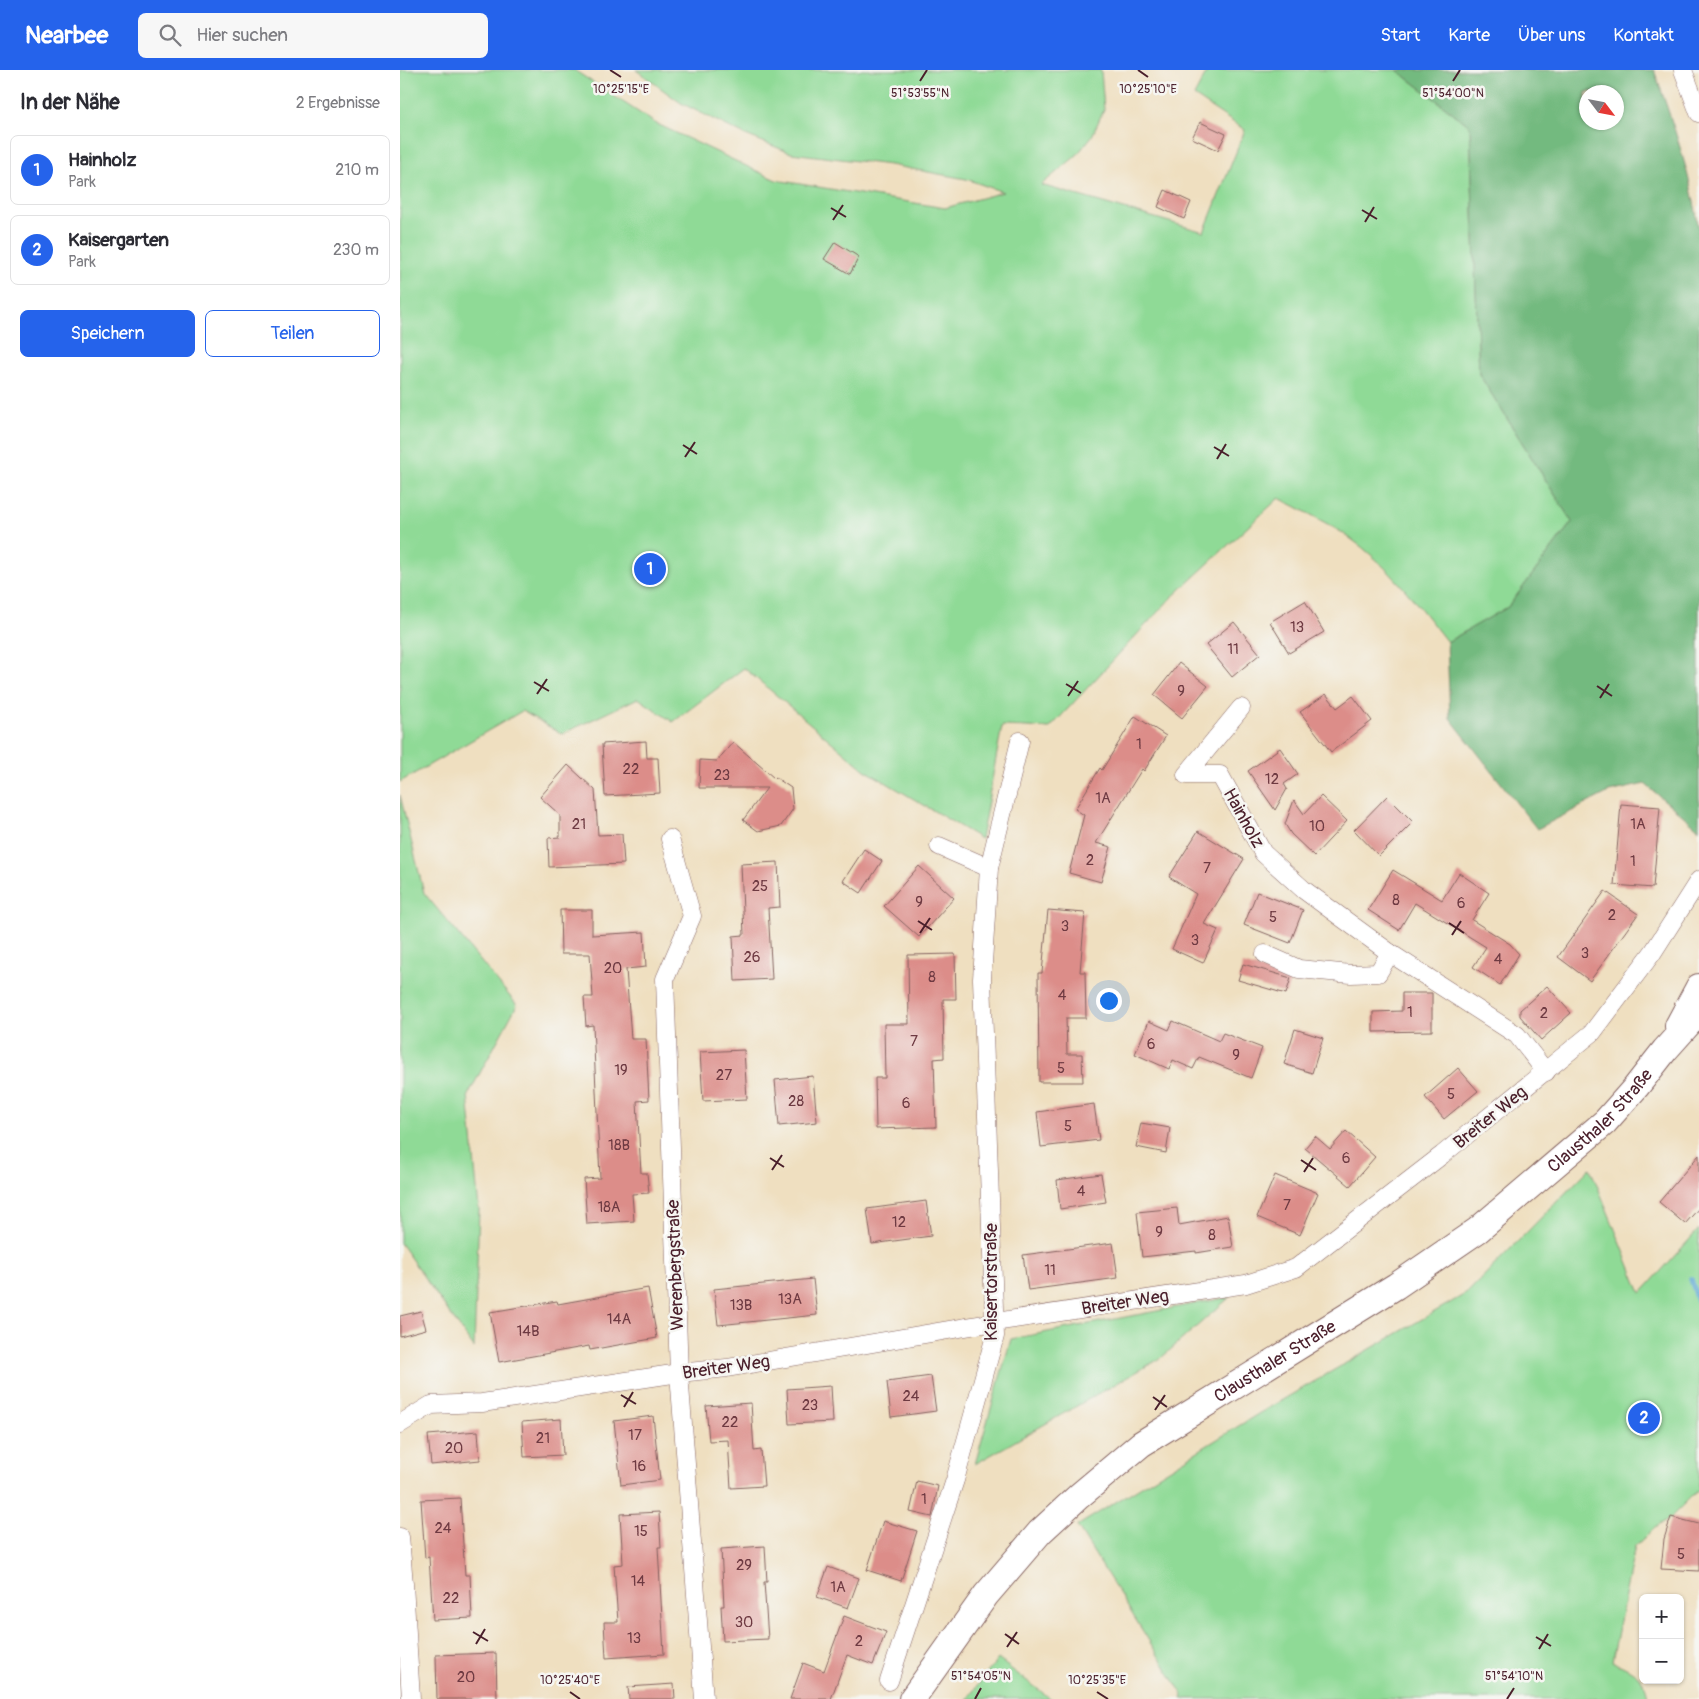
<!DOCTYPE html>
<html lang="de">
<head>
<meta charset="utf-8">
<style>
	body { margin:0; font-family:Pangolin,sans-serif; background:#f7f7f7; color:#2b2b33 }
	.controls { position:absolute; right:15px; bottom:15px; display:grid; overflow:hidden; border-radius:8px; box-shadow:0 1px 4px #0004 }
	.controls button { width:45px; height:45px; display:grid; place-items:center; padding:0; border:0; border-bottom:1px solid #e1e1e2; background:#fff; color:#2b2b33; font:25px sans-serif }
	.compass { position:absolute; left:1179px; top:15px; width:45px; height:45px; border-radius:50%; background:#fff; box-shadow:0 1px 4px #0004; rotate:122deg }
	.you { position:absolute; left:708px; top:930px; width:18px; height:18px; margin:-12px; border:4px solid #fff; border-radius:50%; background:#1a73e8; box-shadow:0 0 0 8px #1a73e833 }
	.badge { display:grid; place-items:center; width:32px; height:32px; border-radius:50%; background:#2563eb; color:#fff; font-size:16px; font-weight:700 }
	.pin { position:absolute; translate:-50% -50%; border:2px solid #fff; box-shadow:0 1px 5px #0006 }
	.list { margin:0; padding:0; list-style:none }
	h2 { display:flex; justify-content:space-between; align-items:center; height:65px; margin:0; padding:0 20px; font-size:21px }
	h2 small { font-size:16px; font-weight:400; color:#7c7c81 }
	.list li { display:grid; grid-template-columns:32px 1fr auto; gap:15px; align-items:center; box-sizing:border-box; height:70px; margin:0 10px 10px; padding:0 10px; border:1px solid #e1e1e2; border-radius:8px }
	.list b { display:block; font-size:19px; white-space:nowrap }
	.list p { margin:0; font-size:16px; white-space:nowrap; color:#7c7c81 }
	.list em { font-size:16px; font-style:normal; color:#7c7c81 }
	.actions { display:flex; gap:10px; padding:15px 20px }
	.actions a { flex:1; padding:11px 0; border:1px solid #2563eb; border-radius:8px; text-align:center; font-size:18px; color:#2563eb }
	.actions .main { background:#2563eb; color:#fff }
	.icon { flex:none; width:28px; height:28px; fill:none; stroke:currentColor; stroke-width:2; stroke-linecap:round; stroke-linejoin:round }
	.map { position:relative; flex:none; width:1299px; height:1629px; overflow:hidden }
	header { display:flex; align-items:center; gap:30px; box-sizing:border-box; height:70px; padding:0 25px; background:#2563eb; color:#fff }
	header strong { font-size:24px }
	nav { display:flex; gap:28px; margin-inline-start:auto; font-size:18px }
	.search { width:350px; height:45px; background:#f7f7f7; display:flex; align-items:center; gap:12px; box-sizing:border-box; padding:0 18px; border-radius:8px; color:#7c7c81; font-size:19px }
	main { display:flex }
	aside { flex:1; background:#fff }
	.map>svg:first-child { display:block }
</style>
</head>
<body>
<header>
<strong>Nearbee</strong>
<div class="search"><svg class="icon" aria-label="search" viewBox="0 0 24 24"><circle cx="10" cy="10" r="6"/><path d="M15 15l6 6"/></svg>Hier suchen</div>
<nav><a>Start</a><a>Karte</a><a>Über uns</a><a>Kontakt</a></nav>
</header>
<main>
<aside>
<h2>In der Nähe<small>2 Ergebnisse</small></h2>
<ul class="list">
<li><span class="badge">1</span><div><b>Hainholz</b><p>Park</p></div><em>210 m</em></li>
<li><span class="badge">2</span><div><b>Kaisergarten</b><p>Park</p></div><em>230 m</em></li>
</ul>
<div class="actions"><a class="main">Speichern</a><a>Teilen</a></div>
</aside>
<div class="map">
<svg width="1299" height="1629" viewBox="0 0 1299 1629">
	<rect width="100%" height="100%" fill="#f6f6f2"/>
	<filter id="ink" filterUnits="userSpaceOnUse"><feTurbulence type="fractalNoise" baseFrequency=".02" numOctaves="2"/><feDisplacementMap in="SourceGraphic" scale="10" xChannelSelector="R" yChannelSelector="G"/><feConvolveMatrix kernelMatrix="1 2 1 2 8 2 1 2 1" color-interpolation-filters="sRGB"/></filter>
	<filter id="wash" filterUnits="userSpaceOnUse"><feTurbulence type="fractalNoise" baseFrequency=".0096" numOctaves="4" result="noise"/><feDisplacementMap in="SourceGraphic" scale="20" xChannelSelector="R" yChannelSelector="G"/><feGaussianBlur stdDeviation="1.12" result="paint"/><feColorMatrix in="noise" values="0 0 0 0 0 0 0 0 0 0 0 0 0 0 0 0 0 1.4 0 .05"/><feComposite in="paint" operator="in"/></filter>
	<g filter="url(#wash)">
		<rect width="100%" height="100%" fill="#efdfc0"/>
		<g fill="#8fda96" stroke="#6c7c60">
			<path d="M0,0h174l81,53 121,57 169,28 58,-16 -37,-13 -76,-14 -99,-12 -48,-19 -62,-31 -45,-33h465l3,39 -12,27 -16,20 -35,29 163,47 41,-102 -51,-34 14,-26h189l73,56 9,248 93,148 -64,85 -61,35c-30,-38 -59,-78 -100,-106 -21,-14 -45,-26 -68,-38l-109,101 -120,129 -48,-2 -21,113 -116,-69 -121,-102 -71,54 -35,-24 -76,36 -40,-23 -122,71z"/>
			<path d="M0,725l24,98 93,112 -49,90 11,115 -5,138 -74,-105z"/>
			<path d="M1190,1098l51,125 58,-64v260l-28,28 -16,11 -20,18 -23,115c18,9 34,14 36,38h-466l1,-4 -106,-169 181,-112 209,-121z"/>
			<path d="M830,1227l-69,61 -186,106 36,-125z"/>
			<path d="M598,1589l53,40h-84z"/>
		</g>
		<path fill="#73ba7f" stroke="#5e6c55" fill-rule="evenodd" d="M997,0h257c19,53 37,105 45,160v599l-54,-45 -36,8 -72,37 -87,-111 -3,-76 61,-35 64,-85 -93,-148 -9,-248zM1186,22h30v30h-30z"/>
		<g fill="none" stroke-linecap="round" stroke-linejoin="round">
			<path stroke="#58a5d1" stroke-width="5.5" d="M1291,1209l8,25"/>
		</g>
		<g id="blocks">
			<g fill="#dc8d89">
				<path d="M800,52l26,12 -8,16 -26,-12z"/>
				<path d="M765,120l26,12 -7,17 -26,-12z"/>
				<path d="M435,172l24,15 -9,17 -26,-15z"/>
				<path d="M905,531l19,31 -35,21 -19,-31z"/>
				<path d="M834,552l26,32 -28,23 -26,-32z"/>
				<path d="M779,593l29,23 -26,32 -28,-23z"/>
				<path d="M926,624l11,14 16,-12 19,25 -41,31 -31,-40z"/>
				<path d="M735,646l31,20 -22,35 -2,-2 -46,74 15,4 -10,35 -32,-9 15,-58 -9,-6 25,-41 2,2z"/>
				<path d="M246,671l1,17h11l2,35 -55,3 -3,-52z"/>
				<path d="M333,672l41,36 1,-1 16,11 2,21 -12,17 -23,5 -15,-11 24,-32h-68l1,-28 17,1z"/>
				<path d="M880,678l18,26 -14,10 3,5 -12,21 -27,-39z"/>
				<path d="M168,695l27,25 3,45 24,-1 2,30 -75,3 -1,-29 12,-1v-22l-20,-18z"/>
				<path d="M921,726l26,25 -33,35 -23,-22 -6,-10 9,-24 10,14z"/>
				<path d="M987,726l26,26 -34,34 -25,-26z"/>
				<path d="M1221,734l39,3 -7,81 -39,-3z"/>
				<path d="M798,761l46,28 -40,65 14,6 -15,33 -31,-14 24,-55 -27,-17z"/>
				<path d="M464,779l18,12 -21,32 -18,-12z"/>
				<path d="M378,792l2,45 -12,1 4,71 -37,2 -2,-45 11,-1 -3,-71z"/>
				<path d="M519,796l35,32 -35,39 -35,-31z"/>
				<path d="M993,800l49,30 17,-27 30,20 -17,27 38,24 9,10 -19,31 -27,-18 13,-20 -71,-44 -16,27 -31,-20z"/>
				<path d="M1205,821l33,23 -48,67 -32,-24z"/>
				<path d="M857,822l46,18 -13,33 -46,-18z"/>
				<path d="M160,840h32v25l52,-3 2,35 -20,2 5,70h15l3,61 -12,1 4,72h6l2,20 -17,1 2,27 -47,3 -3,-45 16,-1 -7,-153 -7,1 -2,-29h9l-3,-43h-29z"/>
				<path d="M648,840l37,3 -5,59h5l1,46h-20l1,36h15l1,28h-44l-1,-109h4z"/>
				<path d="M555,884l1,45h-13l1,59 -10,1 2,68 -60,2 -1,-51h10l-1,-54h25l-1,-69z"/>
				<path d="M843,894l48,14 -5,16 -48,-14z"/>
				<path d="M1147,916l24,27 -30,27 -21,-24v-6z"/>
				<path d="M1002,923h30v38l-59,1v-20l29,-1z"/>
				<path d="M749,951l20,9 4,-9 46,20 4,-8 39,15 -11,30 -52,-21 -6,12 -20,-9 -4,9 -34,-15z"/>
				<path d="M895,959l28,9 -11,35 -28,-9z"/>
				<path d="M344,980l3,49 -44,2 -3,-49z"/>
				<path d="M1058,998l20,23 -34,28 -19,-22z"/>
				<path d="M413,1006l4,46 -38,4 -4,-46z"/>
				<path d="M694,1034l5,36 -58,7 -4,-35z"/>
				<path d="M741,1053l29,5 -4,25 -30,-6z"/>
				<path d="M946,1061l29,26 -25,29 -45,-38 10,-12 15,13z"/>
				<path d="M1299,1085v53l-14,16 -26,-22z"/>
				<path d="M701,1104l5,28 -46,7 -3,-29z"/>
				<path d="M875,1105l43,18 -18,42 -43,-18z"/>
				<path d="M526,1131l5,35 -59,8 -5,-35z"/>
				<path d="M777,1138l2,17 49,-9 5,31 -37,6v-2l-54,6 -5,-45z"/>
				<path d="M713,1173l5,35 -90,12 -5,-35z"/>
				<path d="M413,1209l4,36 -99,10 -4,-36z"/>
				<path d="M248,1218l9,50 -67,12 -1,-4 -90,16 -9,-50 67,-11 1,3z"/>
				<path d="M21,1241l5,18 -26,7v-20z"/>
				<path d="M531,1306l5,35 -45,6 -4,-35z"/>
				<path d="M431,1316l2,36 -44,2 -2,-35z"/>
				<path d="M351,1333l3,48 7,-1 3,36 -33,2 -3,-48 -19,1 -3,-35z"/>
				<path d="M253,1346l7,64 -39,5 -7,-64z"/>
				<path d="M161,1349l2,36 -39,2 -2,-35z"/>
				<path d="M78,1361l2,29 -49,5 -3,-30z"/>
				<path d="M517,1411l21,5 -6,31 -22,-5z"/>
				<path d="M60,1428l5,77h5l2,43 -39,2 -4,-63 -4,1 -4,-58z"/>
				<path d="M259,1442l2,35h-3l6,107 -58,4 -2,-36h14l-4,-57 9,-1 -3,-50z"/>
				<path d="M1271,1447l28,7v47l-38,-2 3,-30z"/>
				<path d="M483,1451l34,10 -16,50 -34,-11z"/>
				<path d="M365,1476l2,36h-3l4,57 -45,2 -2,-35h3l-3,-57z"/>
				<path d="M428,1497l31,11 -11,30 -31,-11z"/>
				<path d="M444,1546l42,16 -13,33 -26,-10 -16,44h-41l13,-36 21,8z"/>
				<path d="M96,1583l1,46h-60l-1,-44z"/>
				<path d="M274,1614l1,15h-46l-1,-12z"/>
			</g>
		</g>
	</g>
	<g filter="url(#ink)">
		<use href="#blocks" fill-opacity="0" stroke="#84625f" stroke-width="1"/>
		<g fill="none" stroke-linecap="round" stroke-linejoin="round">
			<defs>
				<g id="minor">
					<path d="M1283,0l16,43"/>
					<path d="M841,638l-55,67h34l43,78 41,37 86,63 127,82 29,37"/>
					<path d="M270,769l22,77 -27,63 14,394 25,326"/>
					<path d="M539,776l50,22"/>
					<path d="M865,884l34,15 52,5 27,-1 12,-20"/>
					<path d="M0,1354l31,-19 51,-2 197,-30 48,-5 268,-46 251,-38 50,-16 146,-113 150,-122 61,-81 46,-72"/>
					<path d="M0,1467l4,47 7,115"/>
					<path d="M489,1611l66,-201 40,-144 -13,-357 7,-111 31,-127"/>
				</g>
				<g id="primary">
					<path d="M1278,956l21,-39"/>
					<path id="s1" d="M512,1629l74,-104 54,-63 39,-36 62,-52 255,-158 82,-56 127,-108 31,-35 29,-37 34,-38"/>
				</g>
			</defs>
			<use href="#minor" stroke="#84625f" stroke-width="19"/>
			<use href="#primary" stroke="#84625f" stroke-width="28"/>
			<use href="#minor" stroke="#fff" stroke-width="18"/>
			<use href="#primary" stroke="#fff" stroke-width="26"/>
		</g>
	</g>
	<path fill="none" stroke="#4a1f2b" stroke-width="2" d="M210,0l11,7M738,0l10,7M520,11l7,-11M1053,11l7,-11M431,138l15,9M962,140l15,9M433,150l10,-15M965,152l9,-15M283,375l14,9M814,377l15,9M285,387l10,-15M817,389l9,-15M134,612l15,9M666,614l15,9M1197,616l15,10M137,624l10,-15M668,626l10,-15M1200,628l9,-14M518,851l14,9M1049,853l15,10M520,863l10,-15M1052,865l9,-14M370,1088l14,9M901,1090l15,10M372,1100l10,-15M904,1102l9,-14M221,1325l15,9M753,1327l14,10M224,1337l9,-15M755,1340l10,-15M73,1562l15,9M605,1564l14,10M1136,1567l15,9M76,1574l9,-15M607,1577l10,-15M1139,1579l9,-15M170,1622l10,7M697,1622l11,7M575,1629l6,-11M1107,1629l7,-11"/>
	<g text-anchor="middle" stroke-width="5" stroke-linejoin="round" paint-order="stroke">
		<g font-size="15" fill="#6e3a42">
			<text x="897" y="562">13</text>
			<text x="833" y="584">11</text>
			<text x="781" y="626">9</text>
			<text x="739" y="679">1</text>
			<text x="231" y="704">22</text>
			<text x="322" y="710">23</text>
			<text x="872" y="714">12</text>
			<text x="703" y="733">1A</text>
			<text x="179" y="759">21</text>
			<text x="1238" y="759">1A</text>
			<text x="917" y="761">10</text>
			<text x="690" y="795">2</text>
			<text x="1233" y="796">1</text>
			<text x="807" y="803">7</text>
			<text x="360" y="821">25</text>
			<text x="996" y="835">8</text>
			<text x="519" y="837">9</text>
			<text x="1061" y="838">6</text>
			<text x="1212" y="850">2</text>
			<text x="873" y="852">5</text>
			<text x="665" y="861">3</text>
			<text x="795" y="875">3</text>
			<text x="1185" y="888">3</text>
			<text x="352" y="892">26</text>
			<text x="1098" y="894">4</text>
			<text x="213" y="903">20</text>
			<text x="532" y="912">8</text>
			<text x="662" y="930">4</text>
			<text x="1010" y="947">1</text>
			<text x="1144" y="948">2</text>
			<text x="514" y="976">7</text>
			<text x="751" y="979">6</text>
			<text x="836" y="990">9</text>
			<text x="661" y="1003">5</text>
			<text x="221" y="1005">19</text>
			<text x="324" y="1010">27</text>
			<text x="1051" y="1029">5</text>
			<text x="396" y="1036">28</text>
			<text x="506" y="1038">6</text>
			<text x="668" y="1061">5</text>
			<text x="219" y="1080">18B</text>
			<text x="946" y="1093">6</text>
			<text x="681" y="1126">4</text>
			<text x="887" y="1140">7</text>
			<text x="209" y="1142">18A</text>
			<text x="499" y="1157">12</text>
			<text x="759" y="1167">9</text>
			<text x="812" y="1170">8</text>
			<text x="650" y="1205">11</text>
			<text x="390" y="1234">13A</text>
			<text x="341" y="1240">13B</text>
			<text x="219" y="1254">14A</text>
			<text x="128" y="1266">14B</text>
			<text x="511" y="1331">24</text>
			<text x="410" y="1340">23</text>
			<text x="330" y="1357">22</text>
			<text x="235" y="1370">17</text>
			<text x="143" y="1373">21</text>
			<text x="54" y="1383">20</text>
			<text x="239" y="1401">16</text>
			<text x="524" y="1434">1</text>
			<text x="43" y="1463">24</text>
			<text x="241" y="1466">15</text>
			<text x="1281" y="1489">5</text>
			<text x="344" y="1500">29</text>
			<text x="238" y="1516">14</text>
			<text x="438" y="1522">1A</text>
			<text x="51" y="1533">22</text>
			<text x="344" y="1557">30</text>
			<text x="234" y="1573">13</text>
			<text x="459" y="1576">2</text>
			<text x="66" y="1612">20</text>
		</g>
		<g font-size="18" fill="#4a1f2b" stroke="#f6f6f2">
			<text transform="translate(844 748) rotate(61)" y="6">Hainholz</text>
			<text transform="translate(1090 1047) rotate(-39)" y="6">Breiter Weg</text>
			<text dy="6" stroke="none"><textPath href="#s1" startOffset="908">Clausthaler Straße</textPath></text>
			<text transform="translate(275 1195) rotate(-92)" y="6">Werenbergstraße</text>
			<text transform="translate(591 1212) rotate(-90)" y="6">Kaisertorstraße</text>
			<text transform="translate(725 1232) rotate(-9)" y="6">Breiter Weg</text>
			<text dy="6" stroke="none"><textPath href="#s1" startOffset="502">Clausthaler Straße</textPath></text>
			<text transform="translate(326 1297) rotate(-8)" y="6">Breiter Weg</text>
		</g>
	</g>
	<g font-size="12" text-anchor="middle" fill="#4a1f2b" stroke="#f6f6f2" stroke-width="5" stroke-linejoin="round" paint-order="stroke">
		<text x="221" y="23">10°25'15"E</text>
		<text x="748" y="23">10°25'10"E</text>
		<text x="520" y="27">51°53'55"N</text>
		<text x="1053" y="27">51°54'00"N</text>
		<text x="581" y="1610">51°54'05"N</text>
		<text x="1114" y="1610">51°54'10"N</text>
		<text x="170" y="1614">10°25'40"E</text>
		<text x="697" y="1614">10°25'35"E</text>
	</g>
</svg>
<div class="controls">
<button>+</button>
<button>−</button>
</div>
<svg class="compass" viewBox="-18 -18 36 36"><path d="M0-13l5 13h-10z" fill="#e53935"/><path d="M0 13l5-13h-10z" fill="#7c7c81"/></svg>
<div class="you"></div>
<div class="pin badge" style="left:250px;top:499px">1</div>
<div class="pin badge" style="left:1244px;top:1348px">2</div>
</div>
</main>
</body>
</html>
